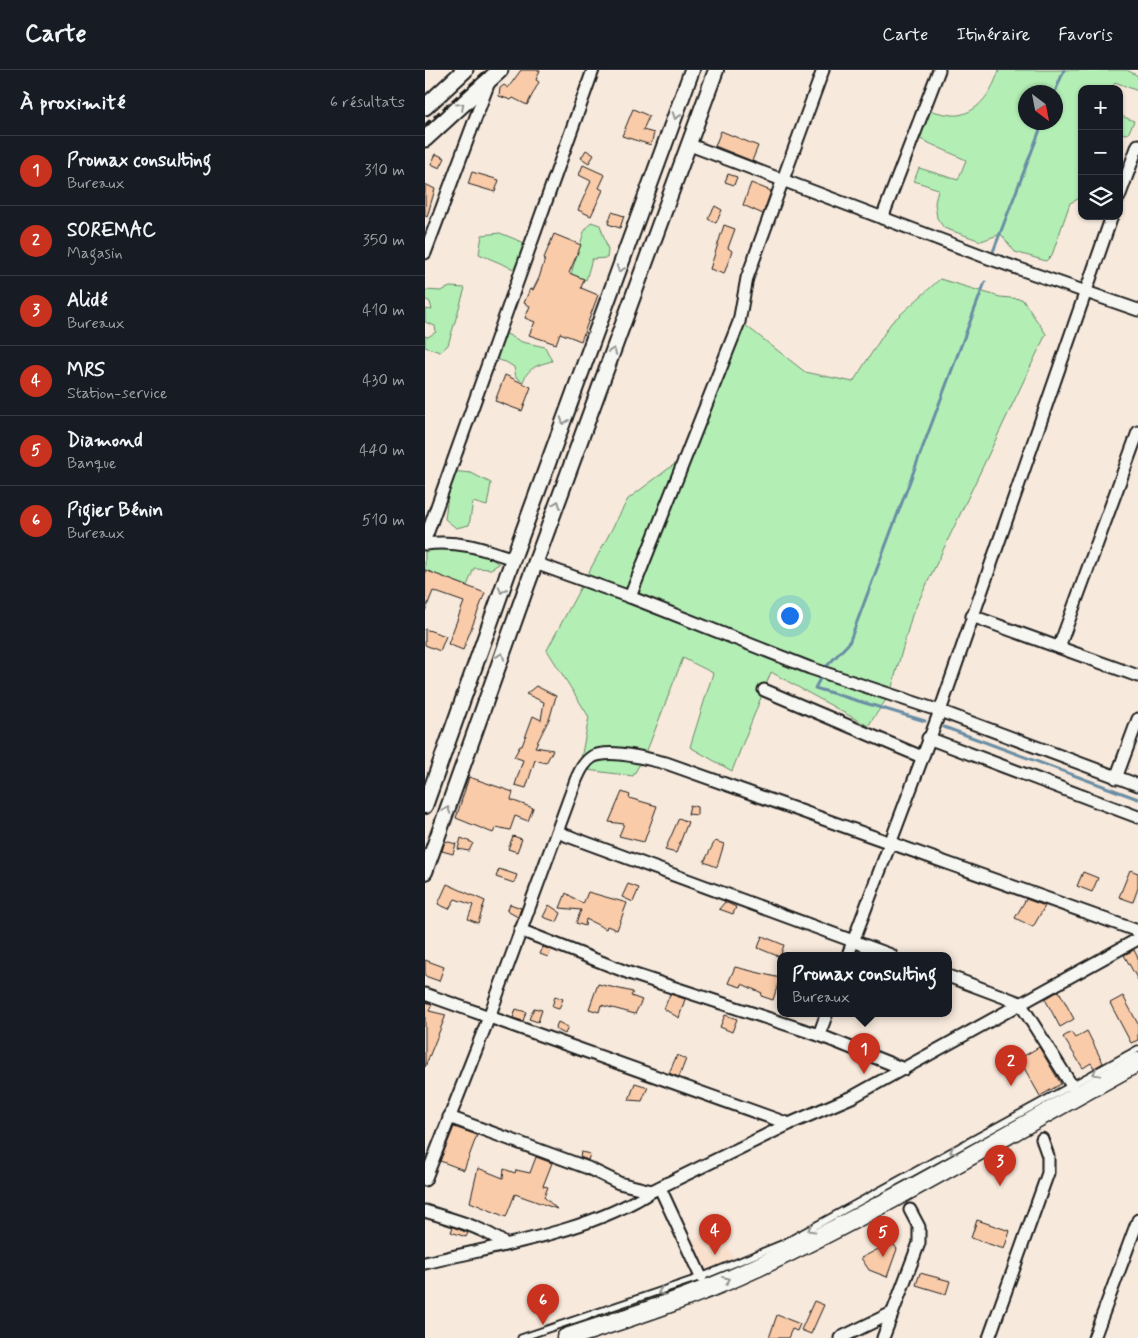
<!DOCTYPE html>
<html lang="fr">
<head>
<meta charset="utf-8">
<style>
	body { margin:0; font-family:Mynerve,sans-serif; background:#242831; color:#f1f3f6 }
	.controls { position:absolute; right:15px; top:15px; display:grid; overflow:hidden; border-radius:10px; box-shadow:0 1px 4px #0004 }
	.controls button { width:45px; height:45px; display:grid; place-items:center; padding:0; border:0; border-bottom:1px solid #363941; background:#171b24; color:#f1f3f6; font:25px sans-serif }
	.compass { position:absolute; left:593px; top:15px; width:45px; height:45px; border-radius:50%; background:#171b24; box-shadow:0 1px 4px #0004; rotate:148deg }
	.you { position:absolute; left:364px; top:545px; width:18px; height:18px; margin:-12px; border:4px solid #fff; border-radius:50%; background:#1a73e8; box-shadow:0 0 0 8px #1a73e833 }
	.badge { display:grid; place-items:center; width:32px; height:32px; border-radius:50%; background:#c8321e; color:#fff; font-size:16px; font-weight:700 }
	.pin { position:absolute; translate:-50% -41px; filter:drop-shadow(0 1px 2px #0008) }
	.pin::after { content:''; position:absolute; top:26px; width:18px; height:15px; background:inherit; clip-path:polygon(0 0,100% 0,50% 100%) }
	.popup { position:absolute; left:352px; top:882px; width:175px; height:65px; box-sizing:border-box; display:grid; place-content:center; border-radius:10px; background:#171b24; filter:drop-shadow(0 1px 4px #0005); font-size:16px; white-space:nowrap; color:#9ea1a6 }
	.popup b { font-size:19px; color:#f1f3f6 }
	.popup::after { content:''; position:absolute; left:50%; top:100%; margin-left:-10px; border:10px solid transparent; border-top-color:#171b24 }
	.list { margin:0; padding:0; list-style:none }
	h2 { display:flex; justify-content:space-between; align-items:center; height:65px; margin:0; padding:0 20px; font-size:21px }
	h2 small { font-size:16px; font-weight:400; color:#9ea1a6 }
	.list li { display:grid; grid-template-columns:32px 1fr auto; gap:15px; align-items:center; box-sizing:border-box; height:70px; padding:0 20px; border-top:1px solid #363941 }
	.list b { display:block; font-size:19px; white-space:nowrap }
	.list p { margin:0; font-size:16px; white-space:nowrap; color:#9ea1a6 }
	.list em { font-size:16px; font-style:normal; color:#9ea1a6 }
	.icon { flex:none; width:28px; height:28px; fill:none; stroke:currentColor; stroke-width:2; stroke-linecap:round; stroke-linejoin:round }
	.map { position:relative; flex:none; width:713px; height:1268px; overflow:hidden }
	header { display:flex; align-items:center; gap:30px; box-sizing:border-box; height:70px; padding:0 25px; background:#171b24; border-bottom:1px solid #363941 }
	header strong { font-size:24px }
	nav { display:flex; gap:28px; margin-inline-start:auto; font-size:18px }
	main { display:flex }
	aside { flex:1; background:#171b24 }
	.map>svg:first-child { display:block }
</style>
</head>
<body>
<header>
<strong>Carte</strong>
<nav><a>Carte</a><a>Itinéraire</a><a>Favoris</a></nav>
</header>
<main>
<aside>
<h2>À proximité<small>6 résultats</small></h2>
<ul class="list">
<li><span class="badge">1</span><div><b>Promax consulting</b><p>Bureaux</p></div><em>310 m</em></li>
<li><span class="badge">2</span><div><b>SOREMAC</b><p>Magasin</p></div><em>350 m</em></li>
<li><span class="badge">3</span><div><b>Alidé</b><p>Bureaux</p></div><em>410 m</em></li>
<li><span class="badge">4</span><div><b>MRS</b><p>Station-service</p></div><em>430 m</em></li>
<li><span class="badge">5</span><div><b>Diamond</b><p>Banque</p></div><em>440 m</em></li>
<li><span class="badge">6</span><div><b>Pigier Bénin</b><p>Bureaux</p></div><em>510 m</em></li>
</ul>
</aside>
<div class="map">
<svg width="713" height="1268" viewBox="0 0 713 1268">
	<rect width="100%" height="100%" fill="#f7e9dc"/>
	<filter id="ink" filterUnits="userSpaceOnUse"><feTurbulence type="fractalNoise" baseFrequency=".02" numOctaves="2"/><feDisplacementMap in="SourceGraphic" scale="10" xChannelSelector="R" yChannelSelector="G"/><feConvolveMatrix kernelMatrix="1 2 1 2 8 2 1 2 1" color-interpolation-filters="sRGB"/></filter>
	<g filter="url(#ink)">
		<path fill="#f8e0cd" d="M295,1159l15,32 -31,12 -14,-32z"/>
		<g fill="#b3efb5" stroke="#688668" fill-rule="evenodd">
			<path d="M574,0h128l11,6v15l-23,-9 -3,7h-30v52l-4,9 4,8v39l-12,6 -18,52 -6,6 -31,-9 -14,-18 -20,7 -37,-13 -7,-10 -2,-15 3,-14 -24,-8 5,-13 39,12 8,-20 -48,-22 12,-27c8,1 20,5 28,4 22,-3 35,-26 41,-45zM600,22h30v30h-30z"/>
			<path d="M694,45l15,6 -6,13 -9,-1z"/>
			<path d="M166,152l9,3 8,25 -1,8 -15,1 -6,21 -15,-6 13,-42z"/>
			<path d="M75,163l27,11 -13,25 -35,-15 3,-19z"/>
			<path d="M515,209l60,18 22,2 24,35 -134,281 -22,79 -22,32 -97,-54 -39,99 -42,-24 23,-74 -30,-15 -37,95 -13,23 -54,-7 10,-52 -42,-67 81,-151 64,-48 48,-130 65,51 48,10 38,-59z"/>
			<path d="M25,217l15,1 -17,57 -8,7 -15,-5v-11l3,1 8,-5 -1,-6 -10,-4v-13l7,1 -2,-8 -5,-3v-9l16,1z"/>
			<path d="M78,262l19,10 23,5 7,14c-14,4 -24,6 -29,21l-7,-5 -2,-10 -8,-5 -15,-4z"/>
			<path d="M26,401l20,2 20,10 -4,23 -14,-4 -4,23 -13,3 -11,-9z"/>
			<path d="M3,474l55,9 16,11 -8,5 -17,-1 -7,18 -42,-16v-22z"/>
		</g>
		<g fill="none" stroke-linecap="round" stroke-linejoin="round">
			<g stroke="#698da4" stroke-width="3">
				<path d="M630,22l9,-22"/>
				<path d="M566,187l52,-135"/>
				<path d="M399,599l25,-26 136,-361"/>
				<path d="M397,605l-7,13 110,33"/>
				<path d="M519,657l194,72"/>
			</g>
		</g>
		<g fill="#facba9" stroke="#1c1c1c">
			<path d="M96,0h19l-4,10 3,2 -12,23 -14,-7 -2,2 -12,-4 1,-8 4,-3 4,3z"/>
			<path d="M208,39l16,7 -6,14 11,3 -3,12 -29,-9z"/>
			<path d="M296,61l37,15 -6,15 -37,-15z"/>
			<path d="M161,80l8,5 -5,8 -8,-5z"/>
			<path d="M11,84l9,4 -5,10 -9,-4z"/>
			<path d="M158,95l22,10 -6,13 4,2 -12,26 -13,-6 13,-29 -12,-6z"/>
			<path d="M47,102l27,8 -4,12 -27,-8z"/>
			<path d="M303,104l9,3 -3,8 -9,-3z"/>
			<path d="M326,113l20,8 -8,23 -20,-9z"/>
			<path d="M0,114l10,5 -8,28 -2,-1z"/>
			<path d="M290,136l7,4 -6,13 -8,-4z"/>
			<path d="M187,142l12,4 -4,12 -12,-4z"/>
			<path d="M299,155l11,4 -7,19 4,3 -8,23 -14,-5z"/>
			<path d="M129,164l27,11 -12,28 15,6 -3,9 17,7 -17,46 -21,-8 -4,11 -27,-9 6,-13 -10,-4 5,-12 -6,-3 6,-14 3,1 6,-12 6,-19 -1,-1z"/>
			<path d="M80,305l26,12 -9,24 -27,-10z"/>
			<path d="M0,500l60,23 -22,57 -15,-6 16,-42 -31,-11 -8,20z"/>
			<path d="M0,559l21,7 -6,15 -15,-6z"/>
			<path d="M111,616l20,10 -6,21 -15,30 18,3 -7,13 -11,-3 -9,28 -11,-3 8,-25 -9,-3 6,-11h2l11,-30 8,4 3,-18 -18,-8z"/>
			<path d="M44,707l44,15 -2,8 22,8 -5,13 -13,-5 -5,14 -14,-3 -3,6 -37,-15z"/>
			<path d="M197,722l8,3 -1,3 28,8 -13,36 -25,-6 5,-12 -15,-2z"/>
			<path d="M265,735l7,2v8l-9,-1z"/>
			<path d="M254,748l9,4 -12,31 -11,-3z"/>
			<path d="M88,766l9,3 -5,13 -9,-3z"/>
			<path d="M36,768l12,5 -4,8 -11,-2z"/>
			<path d="M20,771l11,3 -3,10 -11,-3z"/>
			<path d="M290,771l9,3 -7,23 -13,-5z"/>
			<path d="M74,799l18,6 -3,8 -18,-6z"/>
			<path d="M705,800l8,3v15l-5,14 -14,-5z"/>
			<path d="M658,802l15,6 -6,14 -15,-6z"/>
			<path d="M22,814l38,17 -7,22 -10,-4 5,-14 -18,-6 -6,10 -11,-5z"/>
			<path d="M203,814l11,4 -6,14 -11,-5z"/>
			<path d="M163,822l39,11 -10,27 -10,-4 -1,3 -20,-10 -1,7 -9,-3 5,-13 -21,-2 6,-15 17,11z"/>
			<path d="M601,829l19,7 -12,21 -18,-9z"/>
			<path d="M300,832l11,5 -3,7 -14,-5z"/>
			<path d="M85,834l11,4 -3,9 -11,-6z"/>
			<path d="M124,835l12,8 -4,9 -14,-5z"/>
			<path d="M337,866l22,9 -4,12 -22,-9z"/>
			<path d="M118,877l8,3 -3,7 -8,-3z"/>
			<path d="M709,880l4,8v22l-14,-25z"/>
			<path d="M0,890l19,7 -5,14 -14,-5z"/>
			<path d="M310,897l45,11 -7,22 -12,-4 1,-3 -20,-9 -1,3 -13,-4z"/>
			<path d="M173,914l35,8 -2,4 11,4 -7,14 -34,-9 -2,7 -10,-3z"/>
			<path d="M634,921l15,28 -14,8 -15,-28z"/>
			<path d="M245,924l15,5 -6,19 -15,-9z"/>
			<path d="M130,926l8,3 -4,10 -7,-2z"/>
			<path d="M698,926l15,28v16l-7,3 -21,-40z"/>
			<path d="M0,932l7,2 -3,7 17,4 -21,52z"/>
			<path d="M109,938l8,2 -4,12 -9,-3z"/>
			<path d="M91,939l10,3 -3,9 -10,-3z"/>
			<path d="M300,945l12,4 -5,13 -12,-5z"/>
			<path d="M133,952l10,5 -3,7 -10,-5z"/>
			<path d="M662,961l16,32 -9,5 -3,-5 -8,5 -20,-31 8,-5 4,6z"/>
			<path d="M614,977l22,37 -21,12 -21,-37z"/>
			<path d="M252,985l9,4 -7,18 -10,-4z"/>
			<path d="M210,1013l13,4 -6,14 -13,-1z"/>
			<path d="M29,1057l23,8 -13,35 -24,-9z"/>
			<path d="M156,1082l9,2 -2,6 -8,-3z"/>
			<path d="M111,1087l16,6 -9,23 5,1 -4,10 13,12 -42,-15 -9,23 -36,-15 8,-34 25,10 1,-9 11,4 1,-3 14,3z"/>
			<path d="M552,1150l33,11 -6,18 -33,-11z"/>
			<path d="M28,1157l15,6 -2,4 -15,-5z"/>
			<path d="M467,1172l5,7 -10,28 -18,-7 -8,-12z"/>
			<path d="M495,1203l30,8 -4,13 -30,-9z"/>
			<path d="M389,1231l10,4 -13,29 -10,-4z"/>
			<path d="M352,1245l23,9 -3,7 -5,-2 -4,9h-19z"/>
		</g>
		<g fill="none" stroke-linecap="round" stroke-linejoin="round">
			<defs>
				<path id="service" d="M96,1268l180,-61 83,-34 354,-194"/>
				<g id="minor">
					<path d="M265,75l301,114 147,51"/>
					<path d="M694,127l19,-52"/>
					<path d="M457,148l57,-148"/>
					<path d="M0,183l64,-171"/>
					<path d="M0,470l168,-470"/>
					<path d="M0,474c34,-4 56,4 88,15"/>
					<path d="M110,493l95,34 109,-275 8,-44 76,-208"/>
					<path d="M205,527l180,71 130,43 198,74"/>
					<path d="M547,546l166,60"/>
					<path d="M634,577l79,-215"/>
					<path d="M339,620l158,67"/>
					<path d="M503,668l210,79"/>
					<path d="M691,708l22,-59"/>
					<path d="M132,762l334,123"/>
					<path d="M95,860l109,43 190,62 85,34"/>
					<path d="M423,885l92,-244 172,-495"/>
					<path d="M523,906l72,27 52,83"/>
					<path d="M0,924l364,130"/>
					<path d="M394,965l8,-22"/>
					<path d="M24,1047l139,51 31,15 33,8"/>
					<path d="M0,1110l64,-163 87,-237c4,-9 8,-18 16,-23 18,-9 55,2 74,6l472,168"/>
					<path d="M235,1118l41,89"/>
					<path d="M0,1141c28,9 56,15 80,33"/>
					<path d="M0,1193c74,-18 163,-30 227,-72l137,-67 65,-28 284,-157"/>
					<path d="M415,1268l52,-25"/>
					<path d="M458,1268l36,-95v-16l-9,-17"/>
					<path d="M564,1268l59,-165v-17l-6,-17"/>
					<path d="M669,1268l44,-118"/>
				</g>
				<g id="tertiary">
					<path d="M0,736l88,-247 179,-489"/>
					<path d="M0,802l99,-278 192,-524"/>
				</g>
				<g id="secondary">
					<path d="M0,37l40,-37"/>
					<path d="M0,69l75,-69"/>
				</g>
				<path id="trunk" d="M141,1268c65,-21 130,-42 192,-71 130,-61 254,-136 380,-205"/>
			</defs>
			<use href="#service" stroke="#1c1c1c" stroke-width="9"/>
			<use href="#minor" stroke="#1c1c1c" stroke-width="15"/>
			<use href="#tertiary" stroke="#1c1c1c" stroke-width="18"/>
			<use href="#secondary" stroke="#1c1c1c" stroke-width="19"/>
			<use href="#trunk" stroke="#1c1c1c" stroke-width="21"/>
			<use href="#service" stroke="#f6f6f2" stroke-width="5.5"/>
			<use href="#minor" stroke="#f6f6f2" stroke-width="11"/>
			<use href="#tertiary" stroke="#f6f6f2" stroke-width="14"/>
			<use href="#secondary" stroke="#f6f6f2" stroke-width="15"/>
			<use href="#trunk" stroke="#f6f6f2" stroke-width="18"/>
			<path stroke="#1c1c1c" stroke-width="3" stroke-dasharray="8 4" stroke-linecap="butt" d="M0,55l62,-55"/>
		</g>
		<defs><path id="oneway-chevron" d="M-2-3.5L2.5 0L-2 3.5" fill="none" stroke-width="1.6" stroke-linecap="round" stroke-linejoin="round" transform="scale(1.25)"/></defs>
		<g stroke="#949492">
			<use href="#oneway-chevron" transform="translate(36 36) rotate(-43)"/>
			<use href="#oneway-chevron" transform="translate(251 46) rotate(109)"/>
			<use href="#oneway-chevron" transform="translate(195 199) rotate(110)"/>
			<use href="#oneway-chevron" transform="translate(188 281) rotate(-70)"/>
			<use href="#oneway-chevron" transform="translate(139 351) rotate(110)"/>
			<use href="#oneway-chevron" transform="translate(132 434) rotate(-70)"/>
			<use href="#oneway-chevron" transform="translate(77 520) rotate(110)"/>
			<use href="#oneway-chevron" transform="translate(76 586) rotate(-70)"/>
			<use href="#oneway-chevron" transform="translate(22 740) rotate(-70)"/>
			<use href="#oneway-chevron" transform="translate(671 1003) rotate(151)"/>
			<use href="#oneway-chevron" transform="translate(528 1081) rotate(151)"/>
			<use href="#oneway-chevron" transform="translate(386 1159) rotate(151)"/>
			<use href="#oneway-chevron" transform="translate(302 1210) rotate(-24)"/>
			<use href="#oneway-chevron" transform="translate(236 1222) rotate(160)"/>
		</g>
	</g>
</svg>
<div class="controls">
<button>+</button>
<button>−</button>
<button><svg class="icon" aria-label="layers" viewBox="0 0 24 24"><path d="M12 4l9 5-9 5-9-5zM3 14l9 5 9-5"/></svg></button>
</div>
<svg class="compass" viewBox="-18 -18 36 36"><path d="M0-13l5 13h-10z" fill="#e53935"/><path d="M0 13l5-13h-10z" fill="#9ea1a6"/></svg>
<div class="you"></div>
<div class="pin badge" style="left:439px;top:1004px">1</div>
<div class="popup"><b>Promax consulting</b>Bureaux</div>
<div class="pin badge" style="left:586px;top:1016px">2</div>
<div class="pin badge" style="left:575px;top:1116px">3</div>
<div class="pin badge" style="left:290px;top:1185px">4</div>
<div class="pin badge" style="left:458px;top:1187px">5</div>
<div class="pin badge" style="left:118px;top:1255px">6</div>
</div>
</main>
</body>
</html>
